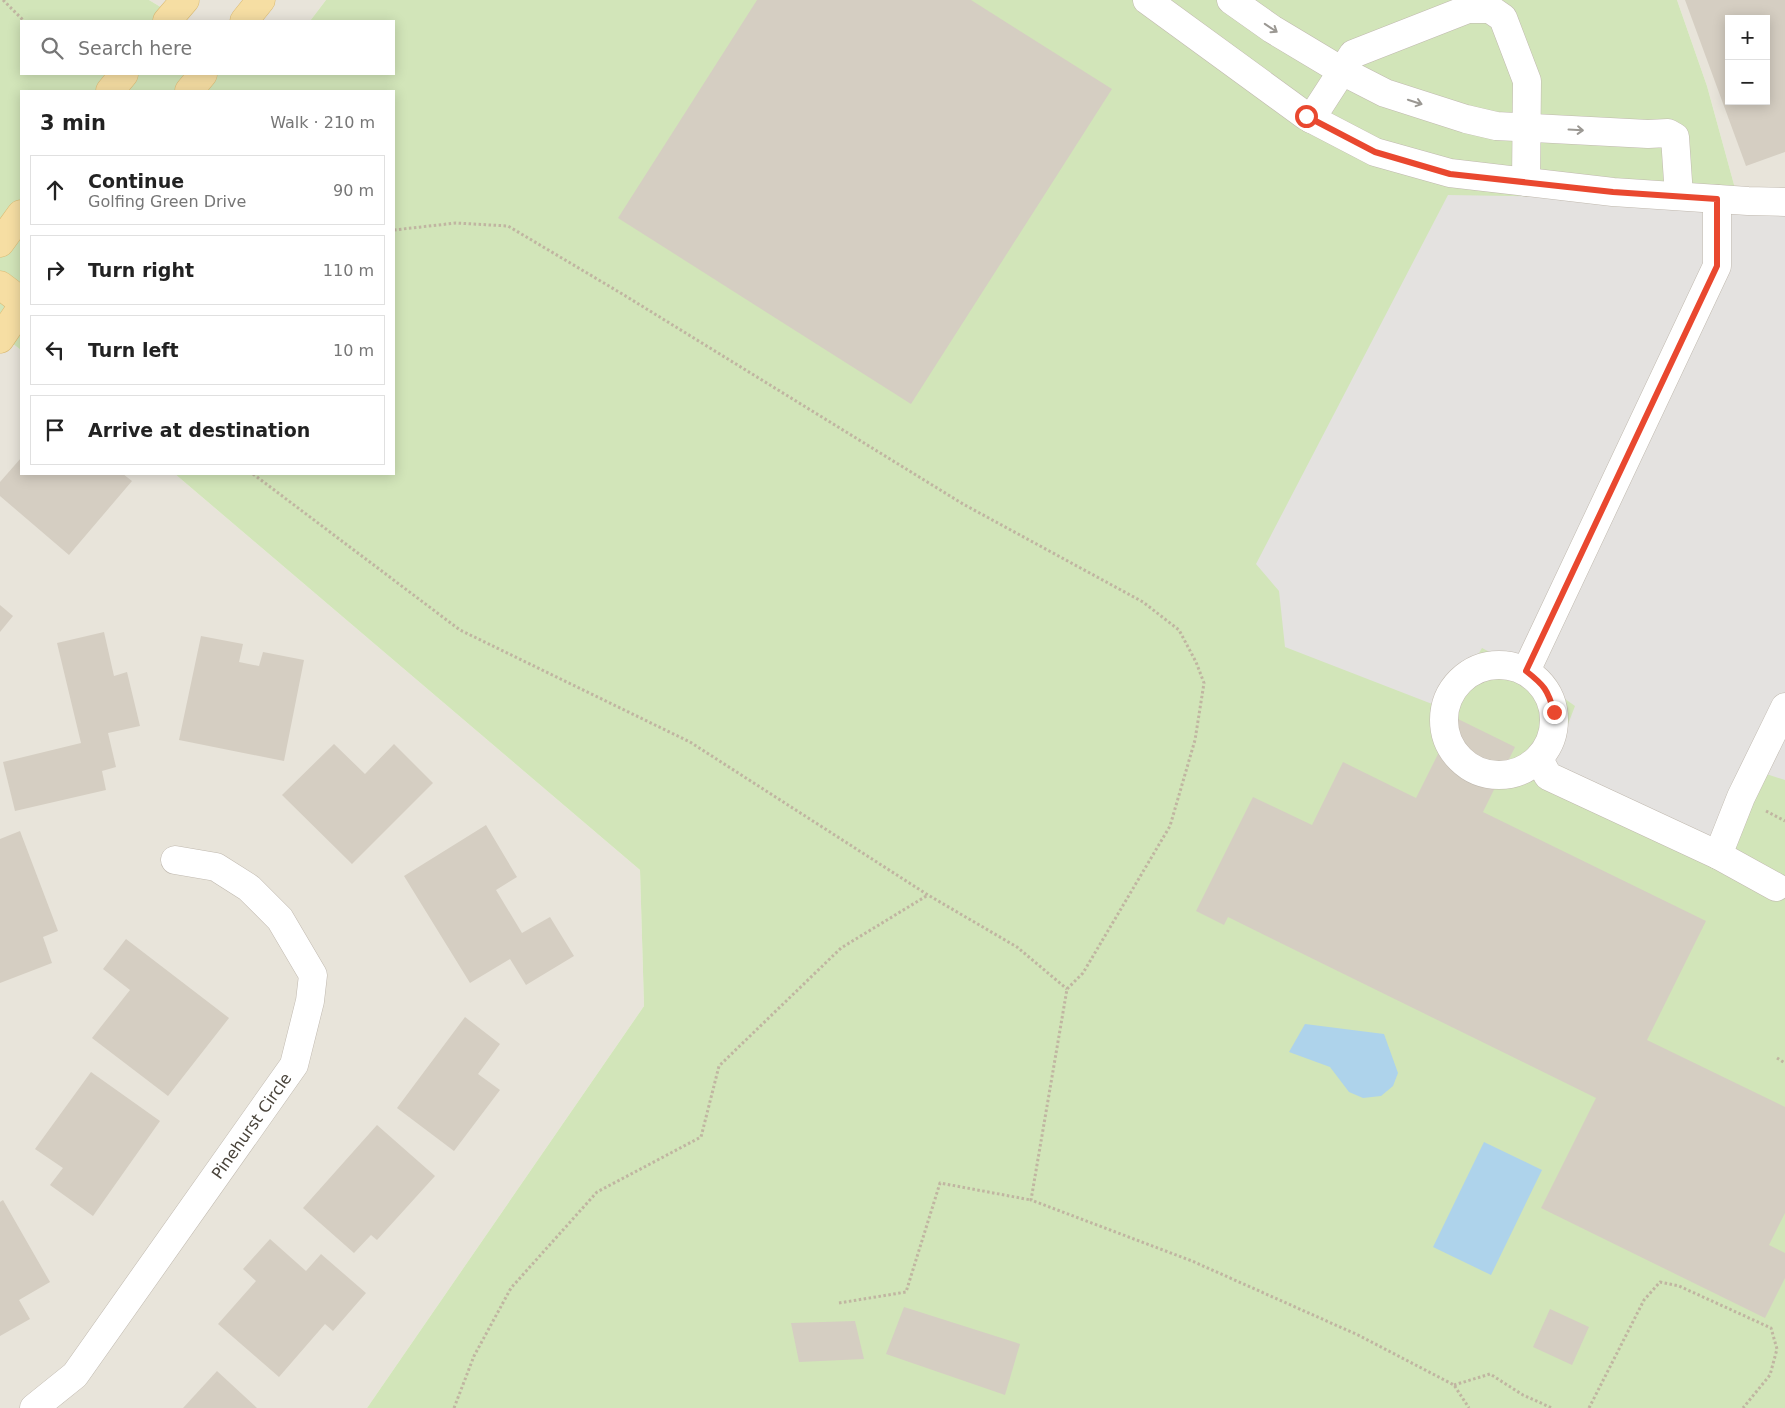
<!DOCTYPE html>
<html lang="en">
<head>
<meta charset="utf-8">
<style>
	body { margin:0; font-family:"DejaVu Sans",sans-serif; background:#f6f6f6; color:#222 }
	.controls { position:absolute; right:15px; top:15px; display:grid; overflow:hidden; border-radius:0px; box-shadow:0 2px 12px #0003 }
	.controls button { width:45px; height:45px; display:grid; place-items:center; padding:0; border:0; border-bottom:1px solid #e0e0e0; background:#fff; color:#222; font:25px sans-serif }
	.stop { position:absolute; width:15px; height:15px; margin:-11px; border:4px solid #e9482f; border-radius:50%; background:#fff }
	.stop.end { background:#e9482f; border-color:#fff; box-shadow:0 1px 5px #0008 }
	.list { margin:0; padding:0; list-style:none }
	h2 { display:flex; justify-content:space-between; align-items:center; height:65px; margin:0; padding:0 20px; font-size:21px }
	h2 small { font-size:16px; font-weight:400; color:#767676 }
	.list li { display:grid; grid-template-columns:32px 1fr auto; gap:15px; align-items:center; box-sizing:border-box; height:70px; margin:0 10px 10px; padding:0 10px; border:1px solid #e0e0e0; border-radius:0px }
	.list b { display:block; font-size:19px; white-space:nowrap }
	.list p { margin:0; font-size:16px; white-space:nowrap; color:#767676 }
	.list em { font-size:16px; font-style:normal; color:#767676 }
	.icon { flex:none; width:28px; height:28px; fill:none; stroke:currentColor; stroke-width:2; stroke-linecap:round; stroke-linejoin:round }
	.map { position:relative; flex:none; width:1785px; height:1408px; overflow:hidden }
	.search { position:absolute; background:#fff; box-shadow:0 2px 12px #0003; left:20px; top:20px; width:375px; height:55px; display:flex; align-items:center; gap:12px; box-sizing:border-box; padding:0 18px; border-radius:0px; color:#767676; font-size:19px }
	.panel { position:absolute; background:#fff; box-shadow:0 2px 12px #0003; left:20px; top:90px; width:375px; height:385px; border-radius:0px }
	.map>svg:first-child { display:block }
</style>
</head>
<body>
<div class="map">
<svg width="1785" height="1408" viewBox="0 0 1785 1408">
	<rect width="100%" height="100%" fill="#f5f2ec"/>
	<g fill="#e8e4da" fill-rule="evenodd">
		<path d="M149,0h177l-16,21h-126z"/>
		<path d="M1677,0h108v248l-35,-5 -43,-157zM1729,19h37v82h-37z"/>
		<path d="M0,334l21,16v124h154l465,396 4,136 -277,402h-367z"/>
	</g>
	<path fill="#d2e5b9" d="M0,0h149l35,21h-163v53h373v-53h-84l16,-21h1351l30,86 43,157 35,5v1160h-1418l277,-402 -4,-136 -465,-396h219v-383h-373v259l-21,-16z"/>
	<path fill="#e4e2e0" d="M1448,195l337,5v580l-31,-10 -36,85 -170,-79 27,-70 -49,-35 -44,-23 -37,61 -160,-62 -6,-56 -23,-27z"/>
	<g fill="#aed3eb">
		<path d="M1305,1024l79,10 14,39 -5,13 -12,10 -18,2 -14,-6 -19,-25 -41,-15z"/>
		<path d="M1484,1142l58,28 -51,105 -58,-28z"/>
	</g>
	<g fill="#d5cec2" fill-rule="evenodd">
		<path d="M757,0h214l141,89 -201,315 -293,-186z"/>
		<path d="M1685,0h100v152l-39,14zM1729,19h37v82h-37z"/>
		<path d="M21,458v16h102l9,7 -63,74 -69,-59v-14z"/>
		<path d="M0,605l13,11 -13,16z"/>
		<path d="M104,632l10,44 13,-4 13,54 -32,7 8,34 -14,4 4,19 -91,21 -12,-49 78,-19 -24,-100z"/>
		<path d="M201,636l42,8 -4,18 20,4 4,-14 41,8 -20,101 -105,-21z"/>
		<path d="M1456,718l59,29 -32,65 223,109 -59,119 138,67v106l-16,32 16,8v25l-20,40 -224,-110 55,-110 -368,-181 -4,8 -28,-14 57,-114 59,28 31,-63 73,36z"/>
		<path d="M334,744l31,30 29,-30 39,39 -81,81 -70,-69z"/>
		<path d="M486,825l31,52 -21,13 26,43 28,-16 24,39 -48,29 -16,-26 -40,24 -66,-107z"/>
		<path d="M20,831l38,100 -15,6 9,26 -52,20v-144z"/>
		<path d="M126,939l103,79 -61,78 -76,-58 38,-48 -27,-21z"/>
		<path d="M465,1017l35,27 -22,30 22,16 -46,61 -57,-43z"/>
		<path d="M91,1072l69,49 -67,95 -43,-31 13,-17 -28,-19z"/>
		<path d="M377,1125l58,51 -58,64 -6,-5 -17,18 -51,-45z"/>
		<path d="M3,1200l47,82 -31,18 11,19 -30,17v-134z"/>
		<path d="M270,1239l36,32 15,-17 45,39 -33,38 -8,-7 -46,53 -61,-53 38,-43 -13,-12z"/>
		<path d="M904,1307l116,37 -15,51 -119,-41z"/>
		<path d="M1550,1309l39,18 -17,38 -39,-18z"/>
		<path d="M855,1321l9,38 -65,3 -8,-39z"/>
		<path d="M217,1371l40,37h-74z"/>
	</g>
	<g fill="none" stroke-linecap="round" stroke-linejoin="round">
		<defs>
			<g id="minor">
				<path d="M1147,0l159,116 69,36 75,21 163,19 135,9 37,1"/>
				<path d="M1231,0l41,29 70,42 43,22 81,26 30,7 152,8 20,-1 7,4 4,59"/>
				<path d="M1311,119l42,-65 115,-45h22l13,9 24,63 -1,101"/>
				<circle cx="1499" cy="720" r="55"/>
				<path d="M1526,671l191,-405v-67"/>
				<path d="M1539,759l9,17 170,79"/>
				<path d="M1776,887l-58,-32 23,-58 44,-90"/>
				<path id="s1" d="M34,1408l41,-33 219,-310 16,-64 3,-26 -33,-56 -31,-31 -33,-21 -41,-7"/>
			</g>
			<g id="major">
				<path d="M167,21l18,-21"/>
				<path d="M244,21l17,-21"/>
				<path d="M110,91l14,-17"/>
				<path d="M189,91l14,-17"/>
				<path d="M0,243l21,-29"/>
				<path d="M0,285l21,16"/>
				<path d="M0,339l21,-31"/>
			</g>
		</defs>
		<use href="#minor" stroke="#c0b9af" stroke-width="29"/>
		<use href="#major" stroke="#dbbb74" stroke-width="29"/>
		<g stroke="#c0b5a1" stroke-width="3" stroke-dasharray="2.5 2.5" stroke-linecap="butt">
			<path d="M3,0l21,21"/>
			<path d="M394,230l62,-7 52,3 116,69 339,209 180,98 36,28 17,32 8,21 -9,57 -25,86 -87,147 -16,16 -36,211 161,61 166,74 96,50 15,23"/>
			<path d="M253,474l207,156 230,112 238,153 89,52 50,42"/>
			<path d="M1766,811l19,10"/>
			<path d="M1777,1058l8,5"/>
			<path d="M839,1303l67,-11 34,-109 91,17"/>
			<path d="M1454,1385l36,-11 33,21 29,13"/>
			<path d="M454,1408l20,-52 37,-68 86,-96 104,-55 18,-71 122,-118 87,-53"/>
			<path d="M1589,1408l55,-108 16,-18 19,4 92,42 6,21 -7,26 -27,33"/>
		</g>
		<use href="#minor" stroke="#fff" stroke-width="28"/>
		<use href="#major" stroke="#f6dea3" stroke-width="28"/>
	</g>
	<defs><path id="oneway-shaft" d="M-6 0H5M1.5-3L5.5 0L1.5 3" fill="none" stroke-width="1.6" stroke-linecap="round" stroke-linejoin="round" transform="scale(1.25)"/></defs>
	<g stroke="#9b9893">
		<use href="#oneway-shaft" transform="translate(1271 28) rotate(34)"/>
		<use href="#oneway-shaft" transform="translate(1415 102) rotate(18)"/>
		<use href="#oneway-shaft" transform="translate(1576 130) rotate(3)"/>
	</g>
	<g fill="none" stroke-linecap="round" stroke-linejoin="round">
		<path stroke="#e9482f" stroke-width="6" d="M1306,116l69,36 75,22 163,18 104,7v67l-191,405c18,14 22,19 28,41"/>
	</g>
	<g text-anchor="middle" stroke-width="4.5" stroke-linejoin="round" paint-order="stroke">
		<g font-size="16" fill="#49433a" stroke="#fff">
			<text dy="6" stroke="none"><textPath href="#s1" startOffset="358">Pinehurst Circle</textPath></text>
		</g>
	</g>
</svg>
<div class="controls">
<button>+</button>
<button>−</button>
</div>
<div class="stop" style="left:1306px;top:116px"></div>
<div class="stop end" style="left:1554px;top:712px"></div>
<div class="search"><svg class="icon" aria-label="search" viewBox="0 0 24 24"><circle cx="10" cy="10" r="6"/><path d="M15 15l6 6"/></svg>Search here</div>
<section class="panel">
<h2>3 min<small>Walk · 210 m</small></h2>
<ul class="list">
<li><svg class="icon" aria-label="ahead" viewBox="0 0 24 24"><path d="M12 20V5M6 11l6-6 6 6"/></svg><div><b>Continue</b><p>Golfing Green Drive</p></div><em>90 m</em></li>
<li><svg class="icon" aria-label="right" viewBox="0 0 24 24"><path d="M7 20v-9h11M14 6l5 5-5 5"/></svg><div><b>Turn right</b></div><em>110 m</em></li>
<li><svg class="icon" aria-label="left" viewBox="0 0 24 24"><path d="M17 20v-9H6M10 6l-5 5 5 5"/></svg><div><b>Turn left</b></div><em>10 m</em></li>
<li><svg class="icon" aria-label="arrive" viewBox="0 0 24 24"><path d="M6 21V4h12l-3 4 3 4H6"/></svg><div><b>Arrive at destination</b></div></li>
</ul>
</section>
</div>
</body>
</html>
